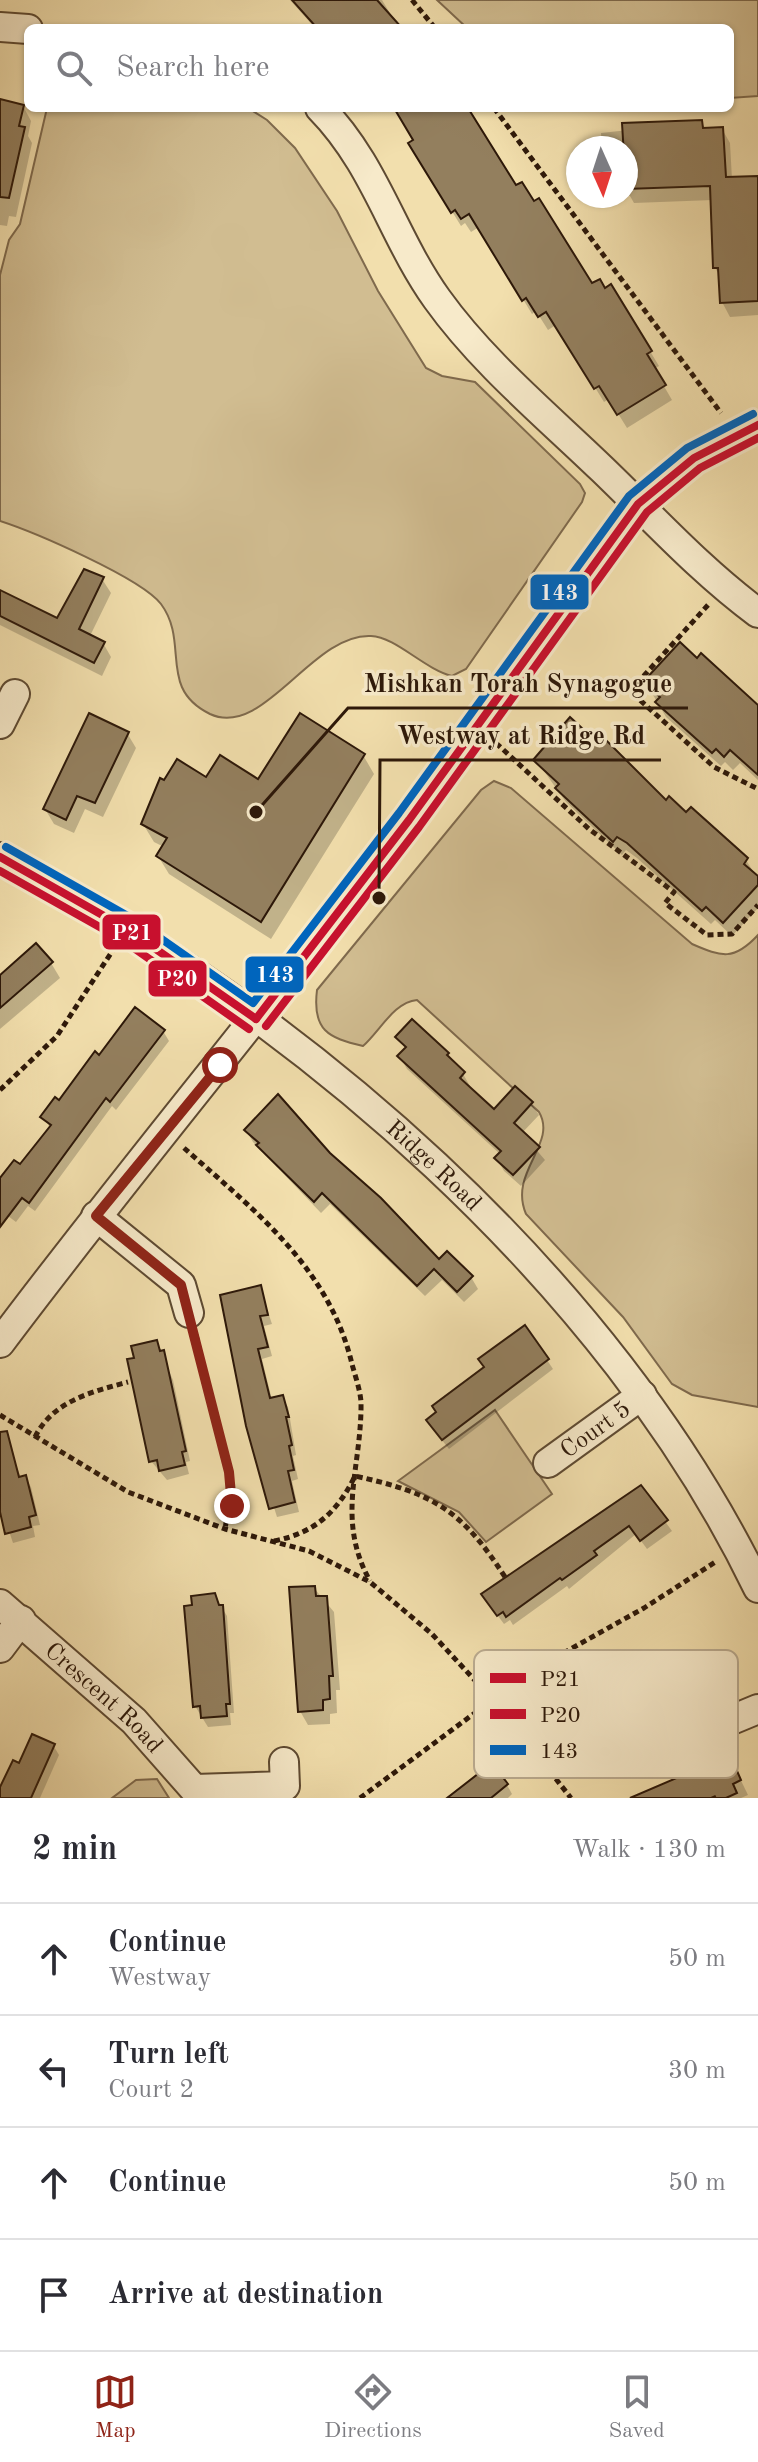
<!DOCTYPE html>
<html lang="en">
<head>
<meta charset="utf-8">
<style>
	body { margin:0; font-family:"Old Standard TT",serif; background:#f7f7f7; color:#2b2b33 }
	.compass { position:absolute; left:566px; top:136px; width:72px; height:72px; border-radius:50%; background:#fff; box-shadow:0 2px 6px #0004; rotate:177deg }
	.stop { position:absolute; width:24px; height:24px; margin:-18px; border:6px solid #8f2418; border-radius:50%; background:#fff }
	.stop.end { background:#8f2418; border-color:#fff; box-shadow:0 2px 8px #0008 }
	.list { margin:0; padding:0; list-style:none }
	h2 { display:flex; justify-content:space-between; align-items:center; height:104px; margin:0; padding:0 32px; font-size:34px }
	h2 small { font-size:26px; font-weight:400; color:#7c7c81 }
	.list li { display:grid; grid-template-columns:52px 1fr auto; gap:24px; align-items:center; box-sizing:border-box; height:112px; padding:0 32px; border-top:2px solid #e1e1e2 }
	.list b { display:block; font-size:30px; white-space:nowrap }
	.list p { margin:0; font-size:26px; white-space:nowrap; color:#7c7c81 }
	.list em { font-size:26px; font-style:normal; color:#7c7c81 }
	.icon { flex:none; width:44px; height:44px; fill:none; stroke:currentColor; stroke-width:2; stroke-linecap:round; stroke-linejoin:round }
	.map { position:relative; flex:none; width:758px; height:1798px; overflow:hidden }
	.search { position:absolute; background:#fff; box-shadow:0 2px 6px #0004; left:24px; right:24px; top:24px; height:88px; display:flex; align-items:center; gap:20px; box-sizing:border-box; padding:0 28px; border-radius:12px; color:#7c7c81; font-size:30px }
	.sheet { height:552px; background:#fff }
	nav { display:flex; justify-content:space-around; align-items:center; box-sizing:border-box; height:112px; border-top:2px solid #e1e1e2; background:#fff; font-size:22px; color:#7c7c81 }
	nav a { display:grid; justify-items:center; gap:4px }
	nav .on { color:#8f2418 }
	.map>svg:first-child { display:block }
</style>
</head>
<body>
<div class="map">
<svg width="758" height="1798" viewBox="0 0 758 1798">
	<rect width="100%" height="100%" fill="#f2dfad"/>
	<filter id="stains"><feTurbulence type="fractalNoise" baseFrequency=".0025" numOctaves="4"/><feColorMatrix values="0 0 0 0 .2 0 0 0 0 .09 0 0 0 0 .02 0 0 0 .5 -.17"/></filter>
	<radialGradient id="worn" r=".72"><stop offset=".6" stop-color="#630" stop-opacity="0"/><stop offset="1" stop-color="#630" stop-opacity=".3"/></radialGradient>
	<g fill="#d1bd91" stroke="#7f6a4d" stroke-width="2">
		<path d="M437,0h321v96l-28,2v-70h-263z"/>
		<path d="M47,108h201l19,12 28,28 42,63 41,80 48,77 16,8 33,6 105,102 5,9 -3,9 -116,167 -14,7c-28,-7 -56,-39 -81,-40 -59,-3 -107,103 -161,78 -53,-26 -20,-71 -49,-110 -20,-26 -127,-72 -161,-83v-246l9,-35 11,-16z"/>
		<path d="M494,781l17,7 181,156c30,13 42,17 66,-9v472l-66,-12 -20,-11 -49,-67 -97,-103c-18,-42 32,-70 13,-102l-122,-112c-23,2 -37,31 -54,46 -35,-8 -51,-16 -46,-56l164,-200z"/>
		<path d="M495,1410l57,84 -66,48 -27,-30 -61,-31z"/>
		<path d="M157,1779l12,19h-57l24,-18z"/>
	</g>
	<g fill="#0003">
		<path d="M290,0h92l17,28h-84z"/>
		<path d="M0,102l23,4 8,15 -3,15 4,7 -16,74 -7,-1 -2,10 -7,-1z"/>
		<path d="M403,108h56l133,178 13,5 6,-4 48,79 -5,3 18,31 -45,28 -18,-29 -5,3 -48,-77 -8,5 -12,-19 -4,3 -53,-87 -8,5 -6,-9 -4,3 -42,-68z"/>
		<path d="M701,122l5,8 16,-1 8,14 2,36 26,-1v137l-28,2 -8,-15 -1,-25 -6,-9 -2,-68 -79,3 -4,-7 -18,1 -1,-1h15v-48h-24l-1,-15z"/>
		<path d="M84,571l18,8 9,14 -21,43 13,7 8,14 -9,19 -102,-51v-32l58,28z"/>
		<path d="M646,683l112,25v72l-18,-17 -7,7 -8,-8 -4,4 -55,-49z"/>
		<path d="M127,733l9,15 -33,69 -18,-8 -11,24 -20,-9 -9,-15z"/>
		<path d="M363,755l11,19 -103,165 -102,-65 -11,-18 6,-9 -10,-5 -11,-18 64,-45 52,3z"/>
		<path d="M536,760l130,42 80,58 12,19v29l-26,28 -17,-16 -4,4 -74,-66 -11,-8 -4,5 -56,-53z"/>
		<path d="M51,963l9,15 -60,51v-52z"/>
		<path d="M163,1031l6,10 -53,69 -4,-4 -77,105 -7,-5 -12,16 -16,-12v-31l21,-12 30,-38 -8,-12 56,-60z"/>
		<path d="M398,1037l50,17 15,20 7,12 -2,3 27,23 36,-9 8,12 -17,18 23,27 -24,26 -17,-15 -7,-12 3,-5 -93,-85 -7,-12 6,-7z"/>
		<path d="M246,1130l82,25 111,107 32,15 7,12 -14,13 -22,-22 -17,16 -95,-92 -9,9 -68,-71z"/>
		<path d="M260,1288l12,36 -8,2 8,30 -10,3 10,41 10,-3 6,10 8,48 -3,1 5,23 -6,2 7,31 -22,5 -29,-91z"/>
		<path d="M156,1342l17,38 17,81 -4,1 3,12 -22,6 -16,-19 -15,-102z"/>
		<path d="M547,1360l6,9 -104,80 -15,-19z"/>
		<path d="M13,1457l8,21 4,-1 6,10 9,38 -7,1 2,11 -22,6 -13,-39v-43z"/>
		<path d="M640,1487l32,44 -25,18 -11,-15 -67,55 -2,-3 -54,39 -3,-5 -6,4 -15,-20z"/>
		<path d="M314,1588l20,24 6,78h-4l1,23 -7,1v10l-22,1 -8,-14z"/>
		<path d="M214,1595l13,21 7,97h-4l1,12 -23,2 -13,-21z"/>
		<path d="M53,1745l6,10 -19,43h-40v-7l20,-25z"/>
		<path d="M730,1758l18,37 -7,3h-107z"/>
		<path d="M507,1785l5,9 -4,4h-58z"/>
	</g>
	<g fill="#937f5e" stroke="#2d1809" stroke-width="2">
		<path d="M292,0h85l25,28h-85z"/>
		<path d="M0,99l24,6 -5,21 6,1 -16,71 -9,-1z"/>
		<path d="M394,108h74l48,77 6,-3 12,19 5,-3 53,85 8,-4 5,9 6,-4 41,67 -5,3 19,31 -49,30 -18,-29 -5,3 -48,-77 -8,5 -12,-19 -4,3 -53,-87 -8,5 -6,-9 -4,3 -43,-70 5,-3z"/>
		<path d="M702,120l1,8 20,-1 3,50 32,-1v125l-38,2 -2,-35h-5l-3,-82 -84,3 -4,-66z"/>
		<path d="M84,569l20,8 -25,52 26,13 -11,21 -94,-47v-26l57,28z"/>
		<path d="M680,642l17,16 4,-5 57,52v70l-28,-25 -6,7 -8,-8 -4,4 -57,-51 5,-5 -17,-15z"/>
		<path d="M89,713l40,19 -34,71 -18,-7 -11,24 -23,-11z"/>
		<path d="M300,713l65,41 -104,168 -105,-66 11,-18 -26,-14 19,-46 4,2 13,-21 29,18 14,-22 38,24z"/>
		<path d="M570,717l27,25 6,-5 63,63 3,-4 17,16 5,-5 57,51 -4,6 14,12v9l-35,38 -17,-16 -4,4 -75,-68 -10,-6 -4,5 -58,-54 4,-4 -26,-24z"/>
		<path d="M36,943l17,19 -53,46v-33z"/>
		<path d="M135,1007l30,23 -55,72 -4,-4 -77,105 -7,-5 -22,29v-49l14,-18 6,4 31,-39 -11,-8 15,-20 4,3 36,-49 4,4z"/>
		<path d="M412,1019l37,34 -2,2 18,17 -5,6 34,31 21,-23 18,16 -19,21 26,24 -27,28 -19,-17 7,-7 -104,-95 9,-9 -11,-10z"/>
		<path d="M278,1094l52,59 51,45 58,61 8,-8 26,25 -16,16 -23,-23 -17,17 -95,-93 -8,9 -58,-57 3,-2 -15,-13z"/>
		<path d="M261,1285l7,30 -8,1 8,31 -10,2 12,49 13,-3 6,22h-3l6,28 -3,1 5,24 -6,1 7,31 -26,7 -23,-83 -26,-131z"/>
		<path d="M525,1325l24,34 -107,81 -16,-20 10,-8 -4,-6 52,-39 -6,-8z"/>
		<path d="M157,1340l3,11 4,-1 22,101 -4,1 3,13 -26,6 -2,-11 -8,2 -22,-103 7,-1 -3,-12z"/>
		<path d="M7,1431l12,46 7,-2 10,40 -7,2 2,10 -26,7 -5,-22v-80z"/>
		<path d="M641,1485l27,35 -28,21 -11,-15 -35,25 3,4 -35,25 -2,-2 -54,39 -3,-5 -6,4 -16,-22z"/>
		<path d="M315,1586l1,10h11l6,80h-4l1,23 -7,1v10l-25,2 -9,-125z"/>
		<path d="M215,1593l4,12h4l7,99h-4l1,12 -26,2 -1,-12 -7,1 -9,-101 8,-1 -1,-9z"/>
		<path d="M32,1734l23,10 -24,54h-31v-11l13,-27 6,3z"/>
		<path d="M730,1755l11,25 -8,4 4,9 -11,5h-96z"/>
		<path d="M492,1763l16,21 -17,14h-44z"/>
	</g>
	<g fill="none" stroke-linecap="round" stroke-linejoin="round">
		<defs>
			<g id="minor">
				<path d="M0,27l28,2"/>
				<path d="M320,108c56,57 72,128 117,191 45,63 109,116 165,170 51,49 99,102 156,144"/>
				<path d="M0,724l15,-30"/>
				<path id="s1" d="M0,857c299,155 610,424 758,731"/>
				<path d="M96,1216l85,69 8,28"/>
				<path d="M0,1343c132,-176 274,-344 407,-520 79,-105 151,-215 231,-319 34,-36 74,-61 120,-79"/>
				<path id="s2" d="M548,1463l94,-68"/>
				<path id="s3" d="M0,1604l134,117 68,77"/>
				<path d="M0,1648l21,-28"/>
				<path d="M717,1726l41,-17"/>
				<path d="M195,1789l90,-3 -1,-24"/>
			</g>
		</defs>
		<use href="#minor" stroke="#5e4a32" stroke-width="32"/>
		<g stroke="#2d1809" stroke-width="5" stroke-dasharray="6 4" stroke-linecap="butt">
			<path d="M412,0l23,28"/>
			<path d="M494,108l227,305"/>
			<path d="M708,605l-78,86 84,76 44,22"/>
			<path d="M496,743l93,86 85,63 -9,11 42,32 25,-1 26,-29"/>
			<path d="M0,1090l57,-54 56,-86"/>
			<path d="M184,1148c70,62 143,118 167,212 3,13 9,28 10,42 1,66 -26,116 9,179"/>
			<path d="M196,1335l36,152 -7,42"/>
			<path d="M0,1415l128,77 97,37 84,22 61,31 62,52 63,68 76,96"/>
			<path d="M35,1437c18,-36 56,-45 93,-55"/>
			<path d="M274,1541c40,-8 63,-28 81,-65 78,17 107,34 150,101"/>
			<path d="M713,1796l1,2"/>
			<path d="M360,1798l173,-128 111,-62 73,-47"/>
		</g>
		<use href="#minor" stroke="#f7eaca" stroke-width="28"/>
		<defs>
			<g id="bus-1">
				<path d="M0,857l127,72 129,90"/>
				<path d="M256,1019l153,-199 229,-316 56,-46 64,-33"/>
			</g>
			<g id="bus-2">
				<path d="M0,871l121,68 128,90"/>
				<path d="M266,1026l153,-199 228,-315 53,-44 58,-30"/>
			</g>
			<path id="bus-3" d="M6,847l127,72 120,84 146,-190 230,-317 58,-48 66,-34"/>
		</defs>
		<use href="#bus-1" stroke="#f7eaca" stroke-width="14"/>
		<use href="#bus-2" stroke="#f7eaca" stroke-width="14"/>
		<use href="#bus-3" stroke="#f7eaca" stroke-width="14"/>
		<use href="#bus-1" stroke="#c8102e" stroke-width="8"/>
		<use href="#bus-2" stroke="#c8102e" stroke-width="8"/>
		<use href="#bus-3" stroke="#0065bd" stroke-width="8"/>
	</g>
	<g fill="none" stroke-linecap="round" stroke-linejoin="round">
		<path stroke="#8f2418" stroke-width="10" d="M220,1065l-124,151 85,69 48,187 3,34"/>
	</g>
	<g text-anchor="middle" stroke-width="7" stroke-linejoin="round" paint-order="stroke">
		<g font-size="24" fill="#2d1809" stroke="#f7eaca">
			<text dy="8" stroke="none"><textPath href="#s1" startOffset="534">Ridge Road</textPath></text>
			<text dy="8" stroke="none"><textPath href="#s2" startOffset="58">Court 5</textPath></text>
			<text dy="8" stroke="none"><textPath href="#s3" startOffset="140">Crescent Road</textPath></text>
		</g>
	</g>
	<rect x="474" y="1650" width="264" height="128" rx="12" fill="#f7eaca" stroke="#baab90" stroke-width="2"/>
	<rect x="490" y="1673" width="36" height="10" fill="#c8102e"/>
	<rect x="490" y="1709" width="36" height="10" fill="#c8102e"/>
	<rect x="490" y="1745" width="36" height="10" fill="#0065bd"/>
	<g font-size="22" fill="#2d1809">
		<text x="540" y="1686">P21</text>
		<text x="540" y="1722">P20</text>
		<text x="540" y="1758">143</text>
	</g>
	<path fill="none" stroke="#2d1809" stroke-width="3" d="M256 812L348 708H688M379 898L380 760H661"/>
	<g fill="#2d1809" stroke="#f7eaca" stroke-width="3">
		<circle cx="256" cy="812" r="8"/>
		<circle cx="379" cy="898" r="8"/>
	</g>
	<g font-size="26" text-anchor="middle" font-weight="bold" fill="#2d1809" stroke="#f7eaca" stroke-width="7" stroke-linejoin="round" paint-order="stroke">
		<text x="518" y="692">Mishkan Torah Synagogue</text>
		<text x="521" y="744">Westway at Ridge Rd</text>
	</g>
	<g stroke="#f7eaca" stroke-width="3">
		<rect x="529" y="573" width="61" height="38" rx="8" fill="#0065bd"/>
		<rect x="101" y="913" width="61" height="38" rx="8" fill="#c8102e"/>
		<rect x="244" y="955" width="61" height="39" rx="8" fill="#0065bd"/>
		<rect x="147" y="959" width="61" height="39" rx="8" fill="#c8102e"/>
	</g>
	<g font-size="22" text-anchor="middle" font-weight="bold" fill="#fff">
		<text x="559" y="600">143</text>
		<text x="132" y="940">P21</text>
		<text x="275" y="982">143</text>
		<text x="177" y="986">P20</text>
	</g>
	<rect width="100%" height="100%" filter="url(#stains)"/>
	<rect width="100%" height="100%" fill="url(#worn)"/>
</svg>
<svg class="compass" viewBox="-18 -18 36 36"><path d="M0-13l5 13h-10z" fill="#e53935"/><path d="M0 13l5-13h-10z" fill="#7c7c81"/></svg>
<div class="stop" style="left:220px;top:1065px"></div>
<div class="stop end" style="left:232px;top:1506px"></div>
<div class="search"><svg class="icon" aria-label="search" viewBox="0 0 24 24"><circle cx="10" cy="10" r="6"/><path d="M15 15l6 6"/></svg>Search here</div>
</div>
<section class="sheet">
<h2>2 min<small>Walk · 130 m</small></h2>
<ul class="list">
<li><svg class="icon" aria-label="ahead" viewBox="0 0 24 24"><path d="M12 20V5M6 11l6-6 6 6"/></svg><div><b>Continue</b><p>Westway</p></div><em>50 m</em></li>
<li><svg class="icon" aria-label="left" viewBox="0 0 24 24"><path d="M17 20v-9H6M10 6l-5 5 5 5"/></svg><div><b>Turn left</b><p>Court 2</p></div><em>30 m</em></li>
<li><svg class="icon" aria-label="ahead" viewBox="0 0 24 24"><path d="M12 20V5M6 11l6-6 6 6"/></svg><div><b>Continue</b></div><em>50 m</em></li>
<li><svg class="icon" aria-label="arrive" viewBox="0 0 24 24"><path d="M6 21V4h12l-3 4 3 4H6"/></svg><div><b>Arrive at destination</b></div></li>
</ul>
</section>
<nav>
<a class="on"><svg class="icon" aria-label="map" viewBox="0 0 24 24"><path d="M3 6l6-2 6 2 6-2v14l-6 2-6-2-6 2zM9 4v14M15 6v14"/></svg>Map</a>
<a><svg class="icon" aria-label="directions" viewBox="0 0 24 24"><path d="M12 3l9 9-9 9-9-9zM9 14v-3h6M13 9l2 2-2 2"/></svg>Directions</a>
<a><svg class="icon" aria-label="saved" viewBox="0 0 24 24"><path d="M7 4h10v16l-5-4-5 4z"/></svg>Saved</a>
</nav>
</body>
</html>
